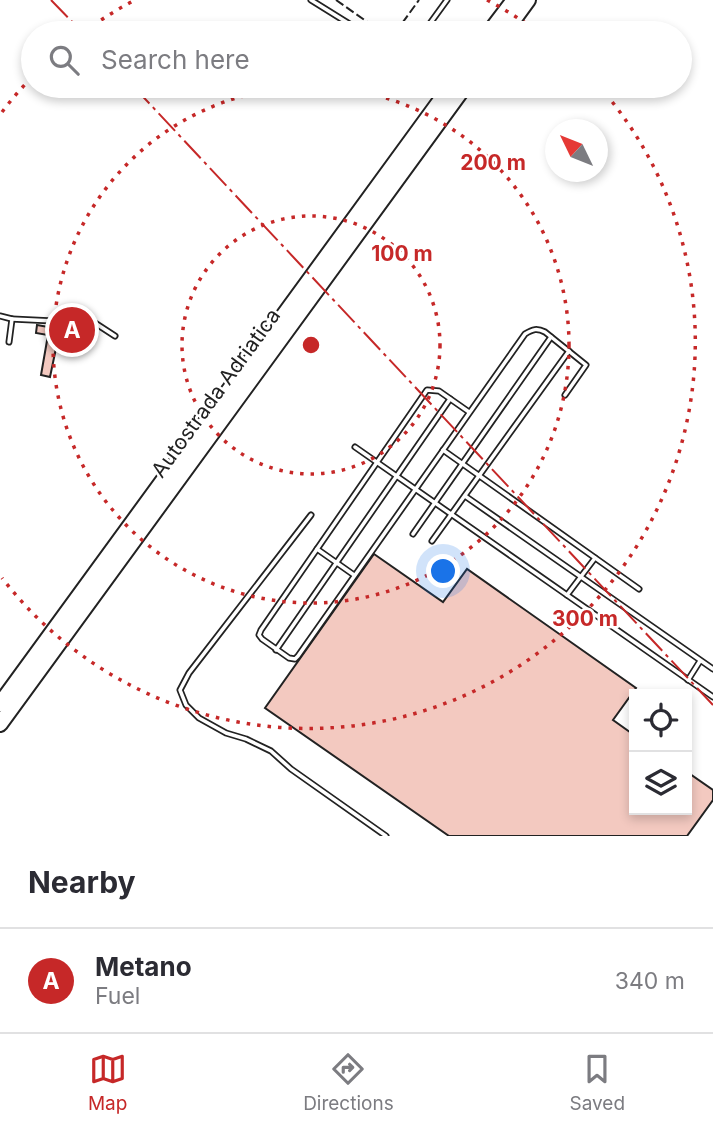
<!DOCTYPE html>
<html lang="en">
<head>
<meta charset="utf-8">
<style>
	body { margin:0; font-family:Inter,sans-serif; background:#f2f2f3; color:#2b2b33 }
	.controls { position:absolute; right:21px; bottom:21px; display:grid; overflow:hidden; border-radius:0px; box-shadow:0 4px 10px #0003 }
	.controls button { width:63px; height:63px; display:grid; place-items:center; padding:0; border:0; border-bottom:2px solid #e1e1e2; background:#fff; color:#2b2b33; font:35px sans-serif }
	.compass { position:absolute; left:545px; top:119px; width:63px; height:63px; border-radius:50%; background:#fff; box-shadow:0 4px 10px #0003; rotate:313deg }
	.you { position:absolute; left:444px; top:572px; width:24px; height:24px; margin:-18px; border:5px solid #fff; border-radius:50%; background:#1a73e8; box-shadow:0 0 0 10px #1a73e833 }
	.badge { display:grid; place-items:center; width:46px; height:46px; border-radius:50%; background:#c62828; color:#fff; font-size:23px; font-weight:700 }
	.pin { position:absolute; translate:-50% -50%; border:4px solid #fff; box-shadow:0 2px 7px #0006 }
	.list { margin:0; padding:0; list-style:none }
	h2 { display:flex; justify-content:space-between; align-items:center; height:91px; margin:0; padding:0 28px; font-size:30px }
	h2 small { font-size:23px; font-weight:400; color:#7c7c81 }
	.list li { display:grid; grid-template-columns:46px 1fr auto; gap:21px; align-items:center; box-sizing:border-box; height:105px; padding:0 28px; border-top:2px solid #e1e1e2 }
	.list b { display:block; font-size:26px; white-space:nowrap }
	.list p { margin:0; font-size:23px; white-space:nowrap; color:#7c7c81 }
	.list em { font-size:23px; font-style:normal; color:#7c7c81 }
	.icon { flex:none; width:38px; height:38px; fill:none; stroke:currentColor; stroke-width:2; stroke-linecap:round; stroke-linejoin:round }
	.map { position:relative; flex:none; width:713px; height:836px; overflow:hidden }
	.search { position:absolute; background:#fff; box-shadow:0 4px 10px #0003; left:21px; right:21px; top:21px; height:77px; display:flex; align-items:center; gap:18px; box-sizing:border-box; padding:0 24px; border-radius:38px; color:#7c7c81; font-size:26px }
	.sheet { height:196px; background:#fff }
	nav { display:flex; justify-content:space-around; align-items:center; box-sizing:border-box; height:98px; border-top:2px solid #e1e1e2; background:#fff; font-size:19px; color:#7c7c81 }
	nav a { display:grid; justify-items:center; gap:4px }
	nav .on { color:#c62828 }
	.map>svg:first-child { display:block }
</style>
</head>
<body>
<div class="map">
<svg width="713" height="836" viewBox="0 0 713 836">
	<rect width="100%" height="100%" fill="#fff"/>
	<g fill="#f3c9c0" stroke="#222" stroke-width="2">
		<path d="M73,324l10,6 -6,9 -10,-6z"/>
		<path d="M37,325l23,4 -10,48 -9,-2 7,-40 -12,-2z"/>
		<path d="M374,554l69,48 24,-33 169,119 -23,32 21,15v75h53v-38l26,18v10l-26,36h-238l-184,-128z"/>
	</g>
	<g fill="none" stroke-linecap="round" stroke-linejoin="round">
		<defs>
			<g id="service">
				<path d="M311,0l53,33"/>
				<path d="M423,33l24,-33"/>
				<path d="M0,316l12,3 -3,23"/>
				<path d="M12,319l83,4 20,13"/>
				<path d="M469,412l-30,-21 -12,-1 -166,240 -2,5 3,4 27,19 6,1 3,-3 227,-322c8,-5 12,-6 20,-2l41,33 -21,30"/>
				<path d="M355,447l358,250"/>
				<path d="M443,450l196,139"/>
				<path d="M465,496l248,173"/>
				<path d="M311,515l-122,158 -9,17 6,15 13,13 27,15 20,6 25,12 20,18 95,67"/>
				<path d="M413,534l138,-197"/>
				<path d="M432,541l137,-190"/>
				<path d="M317,549l37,26"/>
				<path d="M567,595l28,-37"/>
				<path d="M276,650l174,-251"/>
				<path d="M688,680l12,-19"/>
			</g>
			<g id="motorway">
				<path d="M489,33l25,-33"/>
				<path d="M504,33l24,-33"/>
				<path d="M0,704l451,-618"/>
				<path d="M0,724l465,-638"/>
			</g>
		</defs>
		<use href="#service" stroke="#222" stroke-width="7"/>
		<use href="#motorway" stroke="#222" stroke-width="18"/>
		<use href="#service" stroke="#fff" stroke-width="3.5"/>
		<use href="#motorway" stroke="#fff" stroke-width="14"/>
		<g stroke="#222" stroke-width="2" stroke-dasharray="9 3.5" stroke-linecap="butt">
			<path d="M336,0l47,33"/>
			<path d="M395,33l24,-33"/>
		</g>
		<g stroke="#c62828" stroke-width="2" stroke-dasharray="24 5 3.5 5" stroke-linecap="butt">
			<path d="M51,0l32,33"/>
			<path d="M133,86l580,619"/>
		</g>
	</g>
	<g fill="none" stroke="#c62828" stroke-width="3.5" stroke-dasharray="3.5 7">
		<circle cx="311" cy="345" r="129"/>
		<circle cx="311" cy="345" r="258"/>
		<path d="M2 112A387 387 0 0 1 33 76M84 32A387 387 0 0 1 135 0M487 0A387 387 0 0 1 538 32M599 86A387 387 0 1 1 2 578"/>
	</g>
	<g text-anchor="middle" stroke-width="5" stroke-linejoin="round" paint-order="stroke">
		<g font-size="21" fill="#222" stroke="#fff">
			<text transform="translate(216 393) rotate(-54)" y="7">Autostrada Adriatica</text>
		</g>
	</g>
	<circle cx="311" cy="345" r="10" fill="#c62828" stroke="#fff" stroke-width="3.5"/>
	<g font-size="21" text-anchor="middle" font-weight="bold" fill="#c62828" stroke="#fff" stroke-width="5" stroke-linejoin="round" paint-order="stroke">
		<text x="493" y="170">200 m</text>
		<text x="402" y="261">100 m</text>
		<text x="585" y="626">300 m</text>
	</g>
</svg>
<div class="controls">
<button><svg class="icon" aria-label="locate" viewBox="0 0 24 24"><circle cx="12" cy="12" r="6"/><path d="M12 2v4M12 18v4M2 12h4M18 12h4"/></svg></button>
<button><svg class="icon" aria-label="layers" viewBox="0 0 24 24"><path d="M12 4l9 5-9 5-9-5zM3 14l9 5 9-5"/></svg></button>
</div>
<svg class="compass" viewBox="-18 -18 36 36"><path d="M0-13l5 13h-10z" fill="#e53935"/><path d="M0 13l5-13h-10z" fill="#7c7c81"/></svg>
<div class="you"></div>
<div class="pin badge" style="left:72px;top:330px">A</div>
<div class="search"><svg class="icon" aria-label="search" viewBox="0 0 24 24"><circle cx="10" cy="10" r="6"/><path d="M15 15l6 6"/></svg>Search here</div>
</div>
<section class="sheet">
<h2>Nearby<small></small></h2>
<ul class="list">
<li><span class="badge">A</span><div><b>Metano</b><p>Fuel</p></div><em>340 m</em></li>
</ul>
</section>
<nav>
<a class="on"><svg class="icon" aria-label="map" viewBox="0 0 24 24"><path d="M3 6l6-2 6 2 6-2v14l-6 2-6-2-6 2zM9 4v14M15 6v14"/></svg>Map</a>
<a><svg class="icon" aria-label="directions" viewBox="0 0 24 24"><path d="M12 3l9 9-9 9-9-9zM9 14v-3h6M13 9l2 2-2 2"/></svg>Directions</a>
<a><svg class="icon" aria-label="saved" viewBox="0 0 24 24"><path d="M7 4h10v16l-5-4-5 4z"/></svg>Saved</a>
</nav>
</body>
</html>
